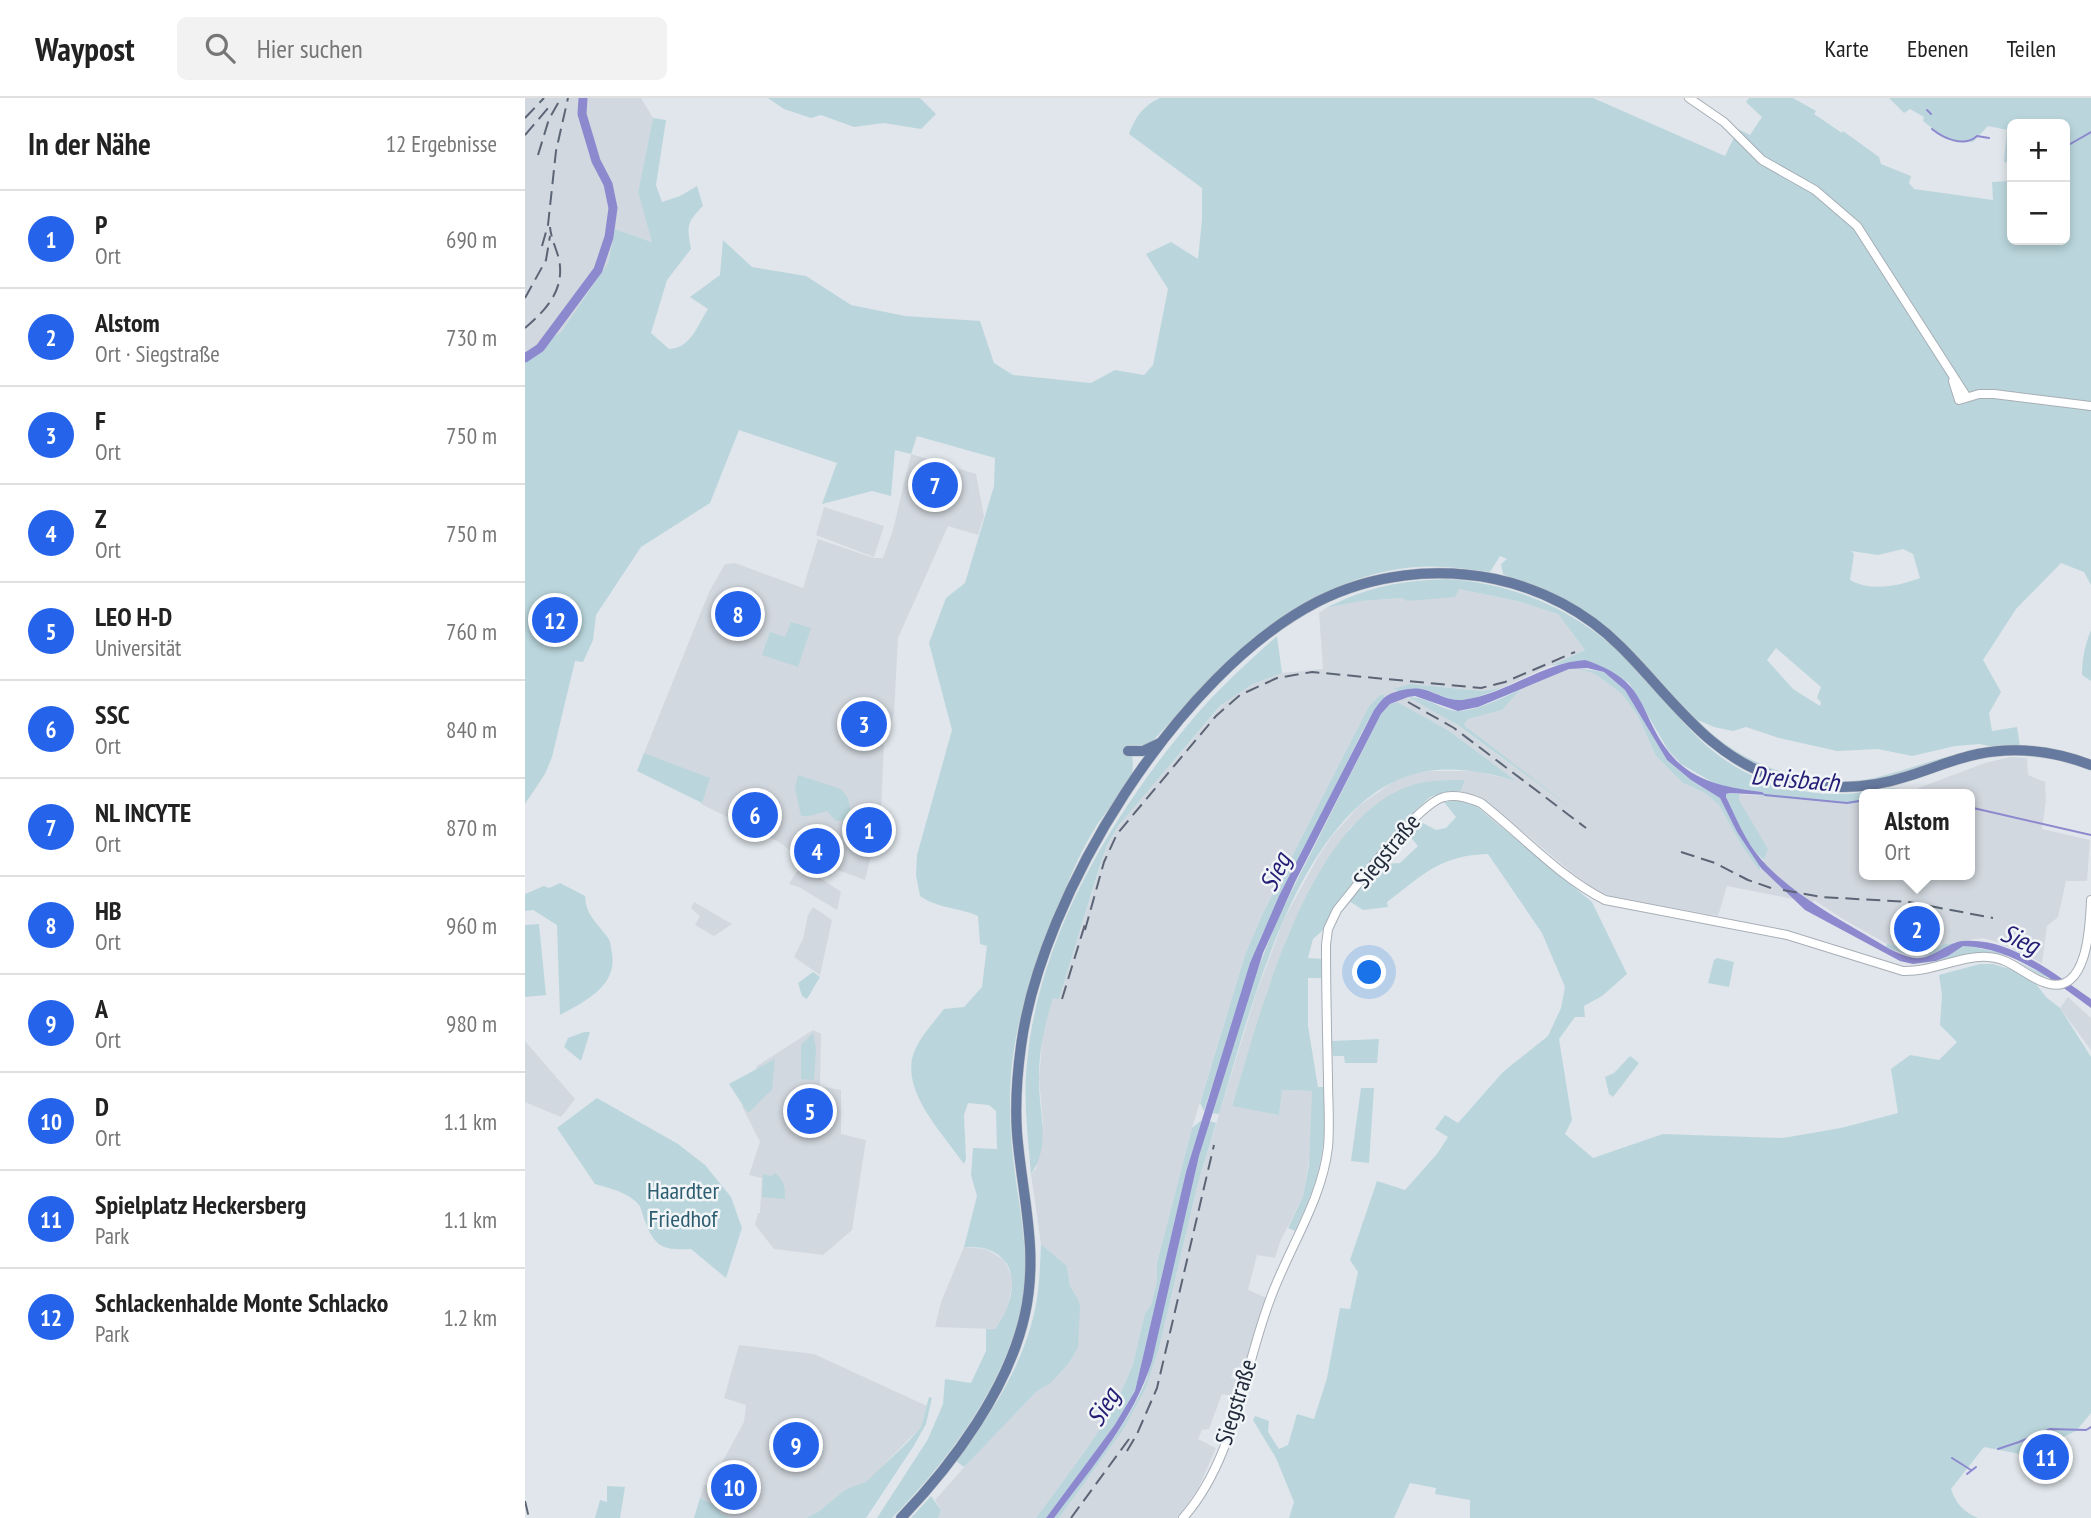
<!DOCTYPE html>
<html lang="de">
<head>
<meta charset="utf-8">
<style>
	body { margin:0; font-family:"PT Sans Narrow",sans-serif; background:#f2f2f2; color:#222 }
	.controls { position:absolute; right:21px; top:21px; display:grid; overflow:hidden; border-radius:10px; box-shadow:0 4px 10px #0003 }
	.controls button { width:63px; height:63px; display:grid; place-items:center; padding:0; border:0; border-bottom:2px solid #e0e0e0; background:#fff; color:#222; font:35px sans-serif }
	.you { position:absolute; left:845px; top:875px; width:24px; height:24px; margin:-18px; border:5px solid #fff; border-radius:50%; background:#1a73e8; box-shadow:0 0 0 10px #1a73e833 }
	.badge { display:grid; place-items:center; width:46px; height:46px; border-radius:50%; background:#2563eb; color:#fff; font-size:23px; font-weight:700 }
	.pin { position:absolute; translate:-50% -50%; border:4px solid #fff; box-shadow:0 2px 7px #0006 }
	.popup { position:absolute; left:1334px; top:691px; width:116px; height:91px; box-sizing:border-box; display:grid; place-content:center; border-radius:10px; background:#fff; filter:drop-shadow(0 2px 5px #0005); font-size:23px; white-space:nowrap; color:#767676 }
	.popup b { font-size:26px; color:#222 }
	.popup::after { content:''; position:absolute; left:50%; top:100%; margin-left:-14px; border:14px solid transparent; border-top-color:#fff }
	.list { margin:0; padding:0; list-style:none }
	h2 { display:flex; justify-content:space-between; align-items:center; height:91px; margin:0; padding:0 28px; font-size:30px }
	h2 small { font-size:23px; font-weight:400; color:#767676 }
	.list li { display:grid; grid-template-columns:46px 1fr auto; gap:21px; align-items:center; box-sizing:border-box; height:98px; padding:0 28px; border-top:2px solid #e0e0e0 }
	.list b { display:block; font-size:26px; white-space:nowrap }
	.list p { margin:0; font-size:23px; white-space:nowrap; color:#767676 }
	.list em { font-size:23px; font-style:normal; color:#767676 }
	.icon { flex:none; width:38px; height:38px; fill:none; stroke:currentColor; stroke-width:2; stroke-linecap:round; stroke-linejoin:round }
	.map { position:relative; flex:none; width:1566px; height:1420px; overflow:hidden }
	header { display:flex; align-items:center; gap:42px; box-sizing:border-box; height:98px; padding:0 35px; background:#fff; border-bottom:2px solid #e0e0e0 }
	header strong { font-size:33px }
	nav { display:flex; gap:38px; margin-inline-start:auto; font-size:24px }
	.search { width:490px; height:63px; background:#f2f2f2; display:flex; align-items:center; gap:18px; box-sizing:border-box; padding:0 24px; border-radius:10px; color:#767676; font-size:26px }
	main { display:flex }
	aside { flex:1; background:#fff }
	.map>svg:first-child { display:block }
</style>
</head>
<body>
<header>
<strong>Waypost</strong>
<div class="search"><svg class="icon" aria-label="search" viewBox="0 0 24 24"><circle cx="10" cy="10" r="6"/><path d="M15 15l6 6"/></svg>Hier suchen</div>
<nav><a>Karte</a><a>Ebenen</a><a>Teilen</a></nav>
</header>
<main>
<aside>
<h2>In der Nähe<small>12 Ergebnisse</small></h2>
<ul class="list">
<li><span class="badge">1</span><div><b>P</b><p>Ort</p></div><em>690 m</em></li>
<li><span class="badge">2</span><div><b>Alstom</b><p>Ort · Siegstraße</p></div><em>730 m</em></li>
<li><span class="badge">3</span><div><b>F</b><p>Ort</p></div><em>750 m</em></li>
<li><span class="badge">4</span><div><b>Z</b><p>Ort</p></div><em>750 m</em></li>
<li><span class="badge">5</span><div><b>LEO H-D</b><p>Universität</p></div><em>760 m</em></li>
<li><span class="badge">6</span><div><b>SSC</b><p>Ort</p></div><em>840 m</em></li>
<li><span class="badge">7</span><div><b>NL INCYTE</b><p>Ort</p></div><em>870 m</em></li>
<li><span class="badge">8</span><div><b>HB</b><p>Ort</p></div><em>960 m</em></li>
<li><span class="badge">9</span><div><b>A</b><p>Ort</p></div><em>980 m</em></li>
<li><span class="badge">10</span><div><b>D</b><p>Ort</p></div><em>1.1 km</em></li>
<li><span class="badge">11</span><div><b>Spielplatz Heckersberg</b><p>Park</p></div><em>1.1 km</em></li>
<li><span class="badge">12</span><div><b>Schlackenhalde Monte Schlacko</b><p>Park</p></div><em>1.2 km</em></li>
</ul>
</aside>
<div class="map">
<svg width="1566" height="1420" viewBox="0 0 1566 1420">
	<rect width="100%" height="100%" fill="#e0e6eb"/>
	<g fill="#d2d8df">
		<path d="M0,0h116l12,20 -15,74 15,50 -38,-13 -7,34 -47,69 -36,25z"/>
		<path d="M386,356l65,20 8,42 -6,19 -30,-9 -50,112 -4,76 -10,28 -3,72 -16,66 -70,-26 -16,-12 -78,-38 8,-26 -65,-25 65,-161 16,-28 10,-1 68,25 15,-49 56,19h9l10,-28z"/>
		<path d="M299,409l60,19 -10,31 -58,-22z"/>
		<path d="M934,491l58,12 41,13 27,36 -81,37 -21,4 -73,-7 -16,6 50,26 107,77 -87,-68 4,-6 34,-9 19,-21 48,-20 7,-1 19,6 27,20 16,22 18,40 27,27 22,10 14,12 23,41 18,24 8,-21 -30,-49 1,-6 112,10 13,-2 1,73h104v-81h-53v-5l69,-26 26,-6 16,1 1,17 17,7 1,18 -4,29 48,11 -3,41h-21l-8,36 -11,9 -5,37 -44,-21 -15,-4 -39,6 -15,8 -42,-8 -46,-26 -27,-18 -1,3 -86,-17 -9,30 -108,-20 -16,-7 -23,-17 -82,-69 -28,-12 4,-10 -71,12 -16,10 -28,25 -40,62 -20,41 -19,50 -39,124 47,10 3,-25 30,1v50l-9,55 -23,46 -5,16 -18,-3 -9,35 19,8 -23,71 -10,-1 -3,10 10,2 -3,9h-4l-2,7 -10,-2 -13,35 -7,1 -4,9 18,9 -18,41 -20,29h-119l64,-88 23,-42 13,-40 39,-165 58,-189 28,-75 34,-62 14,-21 28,-31 33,-23 19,-8 18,-3h44l40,9 -66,-50 -67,-36 -12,12 -107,209 -17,40 -53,173 -35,135v18l-6,24 -6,8 -12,51 -17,40 -28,43 -52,71h-98l3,-8 -6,-10 58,-65 44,-44 14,-8 18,-20 9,-15v-49l-8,-13 -3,-20 -26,-22 -10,-70 5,-5 7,-47 -4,-43 4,-47 10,-35 6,2 48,-154 16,-25 97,-113 15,-13 16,-9 31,-12 41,-4 -4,-56 7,-5 35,-7 41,-3 6,3z"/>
		<path d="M276,767l40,27 -4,18 -38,-23 -10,-3z"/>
		<path d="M169,804l38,22 -18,12 -19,-11 5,-9 -9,-8z"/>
		<path d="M288,809l19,13 -12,55 -26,-18 9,-18 5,-24z"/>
		<path d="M1543,899l23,21v32l-31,-42z"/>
		<path d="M288,932l8,4 -1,52 21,4v44l25,6 -14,90 -29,25 -49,-6 -19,-24 3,-12h2l2,-35 -13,-3 11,-33 -18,-36 15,-40z"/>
		<path d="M0,943l50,58 -14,18 -36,-15z"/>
		<path d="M439,1149l22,2 18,11 9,19 -6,35 -12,15 -60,-2 6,-25z"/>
		<path d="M214,1247l75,9 113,52 -6,21 -55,56 -20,6 -28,23 -12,6h-76l-9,-4 -4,-8 -17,-8 4,-13h6l34,-63 2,-17 -22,-7z"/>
	</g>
	<g fill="#bad6dc" fill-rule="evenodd">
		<path d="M243,0h152l16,16 -15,15 -37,-6 -30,4 -33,-12 -10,3 -27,-9z"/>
		<path d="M635,0h433l132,58 13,-27 12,6 12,-18 -16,-15 3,-4h44l23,13 -2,3 28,19 1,-2 36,26 2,7 30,12 -2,7 5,6 79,11 -1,-18 18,-1 -1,-18 -5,-1 3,-32 -19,-4 -15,16 -27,-3 -23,-18 1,-4 -14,-8 -6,4 -15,-15h202v487l-7,-13 -23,-9 -45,46 -33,51 18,32 -12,21 3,18 25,-4 3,19h-31l-9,-2 -25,2 -43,10 -34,-7 -41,2 -58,-13 -33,-11 -13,4 -19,-4 -16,-7c40,45 116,71 176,58 29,-7 58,-18 87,-25 -26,9 -53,20 -81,26 -65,13 -135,-8 -182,-54 -32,-31 -57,-68 -91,-98 -22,-18 -53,-33 -79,-44 -8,-3 -17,-4 -25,-9l-2,-10 6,-5 -7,-3 -10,16c-24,-3 -50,-7 -74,-5 -82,6 -154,60 -210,116 -21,20 -37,43 -58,62l-17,1c1,8 3,20 1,27 -5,15 -29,41 -38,57 -12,19 -22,42 -30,62 -19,42 -34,86 -45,131 -11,47 -11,95 -5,143 8,64 22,114 -3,177 -24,65 -71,126 -119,175h-15l51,-79 15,-35 2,-25 26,4 15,-32v-22h9c19,-24 29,-67 -8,-80 -7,-2 -16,-2 -23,-2l13,-51 -6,-21 2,-27 24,1 -1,-38 -7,-6 -21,-2 -4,12 2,44 -2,5c-20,-29 -59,-68 -52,-105 4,-18 21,-36 32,-50l20,-2 18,-20 5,-41 -7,-2 -2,-28c-20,-9 -39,-7 -58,-20l-4,-21 1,-20 35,-125 -23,-87 17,-45 19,-15 29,-97 1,-28 -78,-22 -6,18 -16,-4 -4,46 -19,-5 -50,13 15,-41 -98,-33 -29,73 -69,44 -45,68 -3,25 -10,22 -8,-1 -23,96 -7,17 -20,30v-447l36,-25 47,-69 7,-34 37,13 -14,-50 15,-74 13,2 -10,65 6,17 18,-6 17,-10 6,20c-17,17 -16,20 -12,43l-24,31 -16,53 18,16c22,-1 28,-23 39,-40l-18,-12 30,-22 3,-35 29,27 54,9 45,29 54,11 75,5 14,42 19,12 78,8 24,-13 29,5 9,-10 15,-76 -22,-35 25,-12 27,17 4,-39v-32l-73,-54c7,-18 14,-28 31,-36zM1487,26h53v116h-53zM1378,451l10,5 7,24c-21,8 -49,14 -70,2l4,-26 -3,-3 27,4zM1251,550l45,39 -4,11 4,4 -1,4 -27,-17 -26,-29z"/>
		<path d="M922,481c79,5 146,40 198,99 34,38 57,73 104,96 28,14 63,21 93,20 22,0 42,-9 63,-4l2,4h-42l-1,8 -13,2 -95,-8 9,-1 -3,-3 -41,-5 -40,-23 -13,-14 -39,-67 -44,-23 -35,6 35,-16 -27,-36 -41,-13 -58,-12 -4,8 -48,4 -5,-3 -41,3 -35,7c44,-22 73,-27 121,-29z"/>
		<path d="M266,524l20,6 -13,39 -36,-12 8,-23 15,5z"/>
		<path d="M1566,532v51l-9,-6c0,-17 3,-30 9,-45z"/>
		<path d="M752,538l5,37 -31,12 -31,21 -101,119 -12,20 -9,27 -39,127 -6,-1c-8,26 -14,52 -14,80 -1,31 13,68 -8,96 -3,-37 -8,-74 -4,-111 11,-127 88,-254 170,-349 24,-28 52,-53 80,-78z"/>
		<path d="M1051,570l28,4 21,18 42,70 24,20 29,18 17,34 23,33v6l-18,-25 -23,-41 -14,-12 -22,-10 -27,-27 -18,-40 -16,-22 -27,-20z"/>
		<path d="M885,586l73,7 21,-4c-16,6 -36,16 -53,12 -10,-2 -21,-10 -31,-10 -10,0 -18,5 -27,0z"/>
		<path d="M996,591l-19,21 -34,9 -4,6 110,85 -118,-86 -48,-27c16,-1 28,9 43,13 19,5 53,-13 70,-21z"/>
		<path d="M856,596l4,2 -11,14 -12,22 -102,207 -56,172 -4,-8 45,-148 17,-40 107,-209z"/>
		<path d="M872,604l51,28 68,51c-33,-10 -71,-17 -105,-6 -114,35 -161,238 -192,339l-8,-1 43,-134 23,-59 104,-206 9,-10z"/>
		<path d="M119,655l66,25 -8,25 -65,-32z"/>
		<path d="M273,677l43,14 7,9 3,16 -4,5 -11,2 -9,-10 -18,5h-8l-6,-27z"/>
		<path d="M940,682l-4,11h-12l-19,6 -27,25 -66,81 -11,24 -13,12 -5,19 14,1 -1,19h-13v48l10,61h7c1,62 -3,88 -30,144l-7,-3 15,-32 6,-32 3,-73 -30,-1 -3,25 -47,-9c29,-94 75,-286 180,-321 17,-5 35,-5 53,-5z"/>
		<path d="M1205,695l9,1v6l29,49 -4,11c-19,-15 -28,-42 -38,-63v-3z"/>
		<path d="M936,702l15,6 116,96 35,72 -25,22 -18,10 1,11h-10l-16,22 13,81 -7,14 28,24 70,-24 120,4 58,-10 57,-15 -7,-44 19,-14 29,5 18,-18 -17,-17 2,-30 -3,-20 41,-11h13l20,6 23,14 10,13 14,11 31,49v356l-15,18 -32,15 13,6 3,10 -10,9 -5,-10 -9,2 -6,-10 -5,2 -41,-8 -33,42c5,15 13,23 27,29h-508v-18l-35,-6 1,-6 -26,-5 -16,35h-105l5,-16 -18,-44 -23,-38 2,-4 14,5 -1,11 11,17 9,-4 9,-31 17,5 13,-41 13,-70 10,1 8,-37 -8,-12 27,-79 28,9 32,-36 11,-17 -13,-8 10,-14 13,8 45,-51 45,-36 13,-28 4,-21 -23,-54 -54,-79c-48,1 -65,21 -101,48l1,5 -25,3 -14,-9 33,-37 18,-1 18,-17 -11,-13 12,-12 17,9 10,-2 10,-11 -12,-15z"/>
		<path d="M35,785l25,13c1,20 12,26 23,42 3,4 3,10 4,15 6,33 -28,49 -52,62l-3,-90 -24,-15 -8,1v-17l19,-8 5,2z"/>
		<path d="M14,826l7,71 -21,2v-72z"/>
		<path d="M1429,845c-26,19 -41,15 -68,4l1,-3 42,8 15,-8z"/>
		<path d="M1438,847l35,7 53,26c-20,-4 -35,-22 -56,-25 -25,-3 -39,10 -59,8l12,-5z"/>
		<path d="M1192,860l17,4 -5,25 -21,-4 6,-23z"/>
		<path d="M288,874l7,5 -13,22 -5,-3 -4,-13z"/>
		<path d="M59,934h6l-9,29 -17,-14 4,-9z"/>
		<path d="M288,935l3,16 -2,31 -13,-1v-34z"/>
		<path d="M854,941l-2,24h-32l-1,-7h-11l-1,-15z"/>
		<path d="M1105,958l9,7 -26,34 -4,-3 -4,-17 9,-4z"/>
		<path d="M250,961l-3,31c-9,7 -15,16 -24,23l-19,-29z"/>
		<path d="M836,990h13l-5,75 -18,-2z"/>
		<path d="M72,1000l81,46 27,21 26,32 11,31 -16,50 -35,-29c-26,1 -36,0 -46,-28 -2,-4 -3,-12 -6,-16 -9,-12 -30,-17 -44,-21l-38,-56z"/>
		<path d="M677,1022l-16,52 -51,219 -21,35 -68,92h-10l52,-71 28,-43 17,-40 12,-51 6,-8 6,-24v-18l35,-135z"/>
		<path d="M684,1023l7,2 -18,60 -39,165 -13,40 -23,42 -64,88h-5c33,-45 72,-88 93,-140l52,-222z"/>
		<path d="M250,1075c10,8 10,14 10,26l-23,-2 1,-23 8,2z"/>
		<path d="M516,1146l26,22 3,20 8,13 2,8 -2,41 -9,15 -18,20 -14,8 -73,76 -8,-6c36,-47 72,-103 81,-163 3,-18 3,-36 4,-54z"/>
		<path d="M404,1299l3,1 -6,26 -13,23 -47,71h-60l12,-6 28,-23 20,-7 42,-40 13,-15z"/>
		<path d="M82,1388l18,1 -5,31h-25l5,-18 7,2z"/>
		<path d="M406,1398l10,14 -3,8h-27z"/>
		<path d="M175,1400l17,8 4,8 9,4h-36z"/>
	</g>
	<path fill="#8d89cf" d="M1060,562c67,22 51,54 88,97 23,26 57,31 89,35l4,3 -36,-2 -4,1v3c9,18 17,39 30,56 26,34 73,61 110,82 14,8 31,20 48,23 19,2 33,-16 49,-17 47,-4 91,33 128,58v9c-38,-28 -78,-60 -128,-62l-15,10 -12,5 -23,3 -13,-3 -95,-51 -44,-42 -24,-36 -17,-34 -29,-18 -24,-20 -42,-70 -21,-18 -17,-4 -18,1 -91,38 -20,4 -43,-15 -7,1 -18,7 -9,10 -86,168 -32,71 -64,203 -47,205c-18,58 -59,105 -95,153l-3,4h-8l68,-92 21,-35 51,-219 64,-209 29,-67 95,-186c3,-4 7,-10 11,-13 9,-7 30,-11 41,-7 12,4 23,11 36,10 44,-5 79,-37 123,-40z"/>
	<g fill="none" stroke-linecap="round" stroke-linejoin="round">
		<g stroke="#8d89cf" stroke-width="2">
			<path d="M1402,12l4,4"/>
			<path d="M1407,31c11,9 32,19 45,7l12,2"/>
			<path d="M1540,49l26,-15"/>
			<path d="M1373,696h21"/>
			<path d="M1240,697l82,8 18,-3"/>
			<path d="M1444,709l122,28"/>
			<path d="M1473,1351l21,-7 31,-13 36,1 5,-3"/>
			<path d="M1427,1360l19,12"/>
			<path d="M1442,1376l9,-7"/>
		</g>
		<path stroke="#8d89cf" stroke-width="9" d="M0,260l15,-10 58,-78 11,-33 4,-29 -5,-24 -12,-23 -14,-47 1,-16"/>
		<defs>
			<g id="tertiary">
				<path d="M1164,0l35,24 38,38 53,30 42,36 109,170"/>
				<path d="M1428,283l6,19 20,-6h15l97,12"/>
				<path d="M658,1420c53,-60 60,-149 88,-221 18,-49 51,-97 57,-150 2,-22 0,-46 0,-69 -1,-44 -2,-89 -2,-133l2,-16 9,-19c21,-25 80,-106 107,-113 13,-3 25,1 37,6 41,32 77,73 124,97l182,35 116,36c30,1 58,-16 85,-14 23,1 38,20 58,26 42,14 44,-59 45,-83"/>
			</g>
			<g id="primary">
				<path d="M603,653h15l17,-8"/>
				<path d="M376,1420c52,-54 108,-130 124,-204 14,-64 -3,-118 -8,-181 -2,-29 0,-58 4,-87 20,-152 158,-373 296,-444 55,-28 118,-35 178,-23 47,10 91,33 125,67 51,50 88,112 161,133 40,11 84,11 124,-2 24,-7 48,-18 73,-23 39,-8 76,-3 113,11"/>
			</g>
		</defs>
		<use href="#tertiary" stroke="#a7aeb6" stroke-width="10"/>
		<use href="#primary" stroke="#bcbfc4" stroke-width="11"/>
		<use href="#tertiary" stroke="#fff" stroke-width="8"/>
		<use href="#primary" stroke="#667a9f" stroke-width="10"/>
		<g stroke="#5c6576" stroke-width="2" stroke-dasharray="14 7" stroke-linecap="butt">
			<path d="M0,20l19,-20"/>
			<path d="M0,37l24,-28"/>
			<path d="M13,57l11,-36 12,-21"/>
			<path d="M17,148l6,-21 8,-74 12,-53"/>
			<path d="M0,200l21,-38 4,-24"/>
			<path d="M0,230c22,-19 40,-38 34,-69 -3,-11 -8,-21 -9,-32"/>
			<path d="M883,604l46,26 132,100"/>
			<path d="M1156,754l34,11 33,17 23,8"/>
			<path d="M1258,792l39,7 87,5 84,16"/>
			<path d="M560,832l19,-68 13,-28 99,-118 24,-21 37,-17 35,-6 169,16 24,-6 70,-30"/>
			<path d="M537,901l24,-78"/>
			<path d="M602,1353l10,-17 20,-46 57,-243"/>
			<path d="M0,1403l4,17"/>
			<path d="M546,1420l58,-79"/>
		</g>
	</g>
	<g text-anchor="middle" stroke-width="5" stroke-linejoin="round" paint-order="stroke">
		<g font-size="24" fill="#212b3b" stroke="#f1f5f7">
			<text transform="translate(862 753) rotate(-50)" y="8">Siegstraße</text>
			<text transform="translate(711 1304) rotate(-73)" y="8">Siegstraße</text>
		</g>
		<g font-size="24" fill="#2d5d70" stroke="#f1f5f7">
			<text x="158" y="1101">Haardter<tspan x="158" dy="28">Friedhof</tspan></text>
		</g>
		<g font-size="26" font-style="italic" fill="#231d75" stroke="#f1f5f7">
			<text transform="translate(1270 681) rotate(5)" y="9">Dreisbach</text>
			<text transform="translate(750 774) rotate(-64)" y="9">Sieg</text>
			<text transform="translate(1495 841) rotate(24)" y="9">Sieg</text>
			<text transform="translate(578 1309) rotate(-59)" y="9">Sieg</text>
		</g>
	</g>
</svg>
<div class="controls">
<button>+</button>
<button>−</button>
</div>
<div class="you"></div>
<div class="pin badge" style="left:344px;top:732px">1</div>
<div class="pin badge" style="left:1392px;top:831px">2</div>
<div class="popup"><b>Alstom</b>Ort</div>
<div class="pin badge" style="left:339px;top:626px">3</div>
<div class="pin badge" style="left:292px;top:753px">4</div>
<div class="pin badge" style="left:285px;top:1013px">5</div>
<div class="pin badge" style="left:230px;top:717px">6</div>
<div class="pin badge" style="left:410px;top:387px">7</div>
<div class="pin badge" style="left:213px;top:516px">8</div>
<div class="pin badge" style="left:271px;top:1347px">9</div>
<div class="pin badge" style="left:209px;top:1389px">10</div>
<div class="pin badge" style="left:1521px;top:1359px">11</div>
<div class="pin badge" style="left:30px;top:522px">12</div>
</div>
</main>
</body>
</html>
